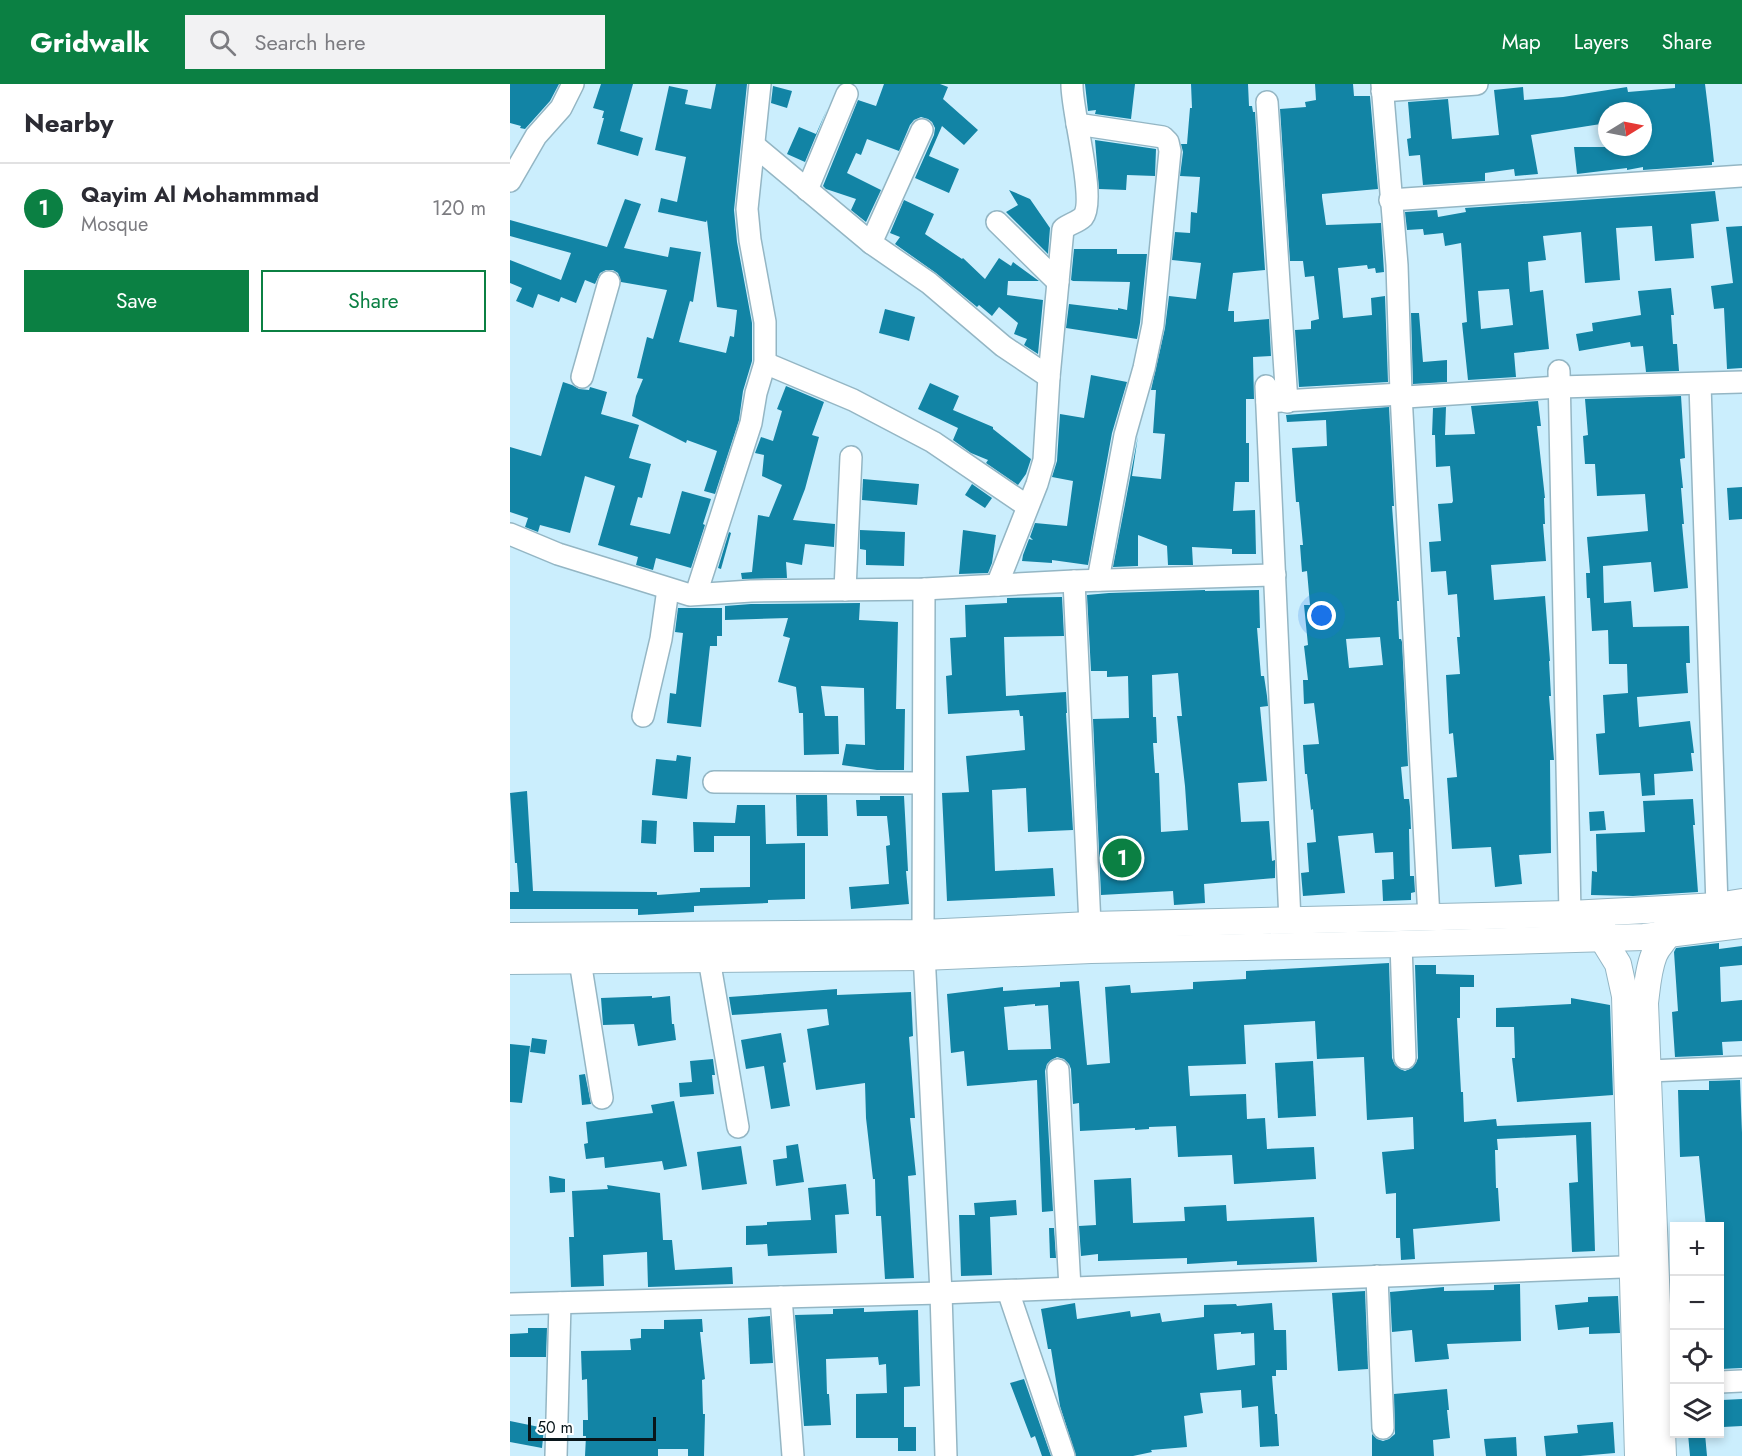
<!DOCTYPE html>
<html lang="en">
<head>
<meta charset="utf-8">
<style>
	body { margin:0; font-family:Jost,sans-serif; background:#f2f2f3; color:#2b2b33 }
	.controls { position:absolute; right:18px; bottom:18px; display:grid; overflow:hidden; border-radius:0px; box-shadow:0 3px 9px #0003 }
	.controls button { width:54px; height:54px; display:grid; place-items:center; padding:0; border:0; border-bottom:2px solid #e1e1e2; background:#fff; color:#2b2b33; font:30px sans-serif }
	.compass { position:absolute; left:1088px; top:18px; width:54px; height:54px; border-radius:50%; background:#fff; box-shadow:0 3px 9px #0003; rotate:80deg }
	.scale { position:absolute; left:18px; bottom:15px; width:128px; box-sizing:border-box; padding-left:6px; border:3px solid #09161b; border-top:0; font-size:16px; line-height:21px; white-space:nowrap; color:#09161b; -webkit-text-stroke:4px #fff; paint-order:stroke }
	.you { position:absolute; left:812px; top:532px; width:21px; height:21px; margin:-15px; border:4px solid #fff; border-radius:50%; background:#1a73e8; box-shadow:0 0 0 9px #1a73e833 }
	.badge { display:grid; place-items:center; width:39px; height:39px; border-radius:50%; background:#0b8043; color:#fff; font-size:20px; font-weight:700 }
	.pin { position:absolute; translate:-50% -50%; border:3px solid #fff; box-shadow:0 2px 6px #0006 }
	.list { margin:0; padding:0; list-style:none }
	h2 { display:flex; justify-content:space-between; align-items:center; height:78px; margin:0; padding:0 24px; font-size:26px }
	h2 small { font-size:20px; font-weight:400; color:#7c7c81 }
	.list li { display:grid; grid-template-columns:39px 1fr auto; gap:18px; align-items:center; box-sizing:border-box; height:90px; padding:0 24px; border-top:2px solid #e1e1e2 }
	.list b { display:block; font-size:22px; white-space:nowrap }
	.list p { margin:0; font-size:20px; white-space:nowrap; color:#7c7c81 }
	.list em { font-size:20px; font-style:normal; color:#7c7c81 }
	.actions { display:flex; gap:12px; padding:18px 24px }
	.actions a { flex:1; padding:14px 0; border:2px solid #0b8043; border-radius:0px; text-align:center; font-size:21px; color:#0b8043 }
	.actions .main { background:#0b8043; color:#fff }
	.icon { flex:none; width:33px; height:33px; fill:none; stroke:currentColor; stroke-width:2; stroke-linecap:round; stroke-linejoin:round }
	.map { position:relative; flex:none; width:1232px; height:1372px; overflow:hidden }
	header { display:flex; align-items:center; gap:36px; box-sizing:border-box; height:84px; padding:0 30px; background:#0b8043; color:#fff }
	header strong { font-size:28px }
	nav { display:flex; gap:33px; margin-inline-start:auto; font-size:21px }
	.search { width:420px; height:54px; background:#f2f2f3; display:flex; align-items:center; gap:15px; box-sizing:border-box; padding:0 21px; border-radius:0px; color:#7c7c81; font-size:22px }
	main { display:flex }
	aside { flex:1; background:#fff }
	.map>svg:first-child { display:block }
</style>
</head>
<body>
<header>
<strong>Gridwalk</strong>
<div class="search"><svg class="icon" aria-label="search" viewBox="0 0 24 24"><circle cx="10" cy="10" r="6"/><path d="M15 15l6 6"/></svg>Search here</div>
<nav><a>Map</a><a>Layers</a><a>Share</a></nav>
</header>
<main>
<aside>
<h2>Nearby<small></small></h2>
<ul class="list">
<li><span class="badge">1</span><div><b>Qayim Al Mohammmad</b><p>Mosque</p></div><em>120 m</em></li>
</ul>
<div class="actions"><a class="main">Save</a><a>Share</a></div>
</aside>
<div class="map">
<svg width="1232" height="1372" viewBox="0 0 1232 1372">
	<rect width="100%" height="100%" fill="#cbeefd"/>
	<g fill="#1284a5" fill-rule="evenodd">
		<path d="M0,0h49l-9,17 -25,28 -5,-1 1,-2 -11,-3z"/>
		<path d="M91,0h32l-13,47 23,7 -5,18 -41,-12 7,-26h-2l2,-7 -11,-3z"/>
		<path d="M206,0h31l-13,126 3,32 15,81v38l-9,30 -4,29 -24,74 -11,-3 13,-40 -30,-11 -1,3 -54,-27 4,-20 7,-17 -6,-1 10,-41 6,2 14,-49 -46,-8 -3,-9 -5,-3h-7l-6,3 -5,11 -10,-4 -9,23 -15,-6 -2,5 -21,-8 -5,14 -17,-7 6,-13 -12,-5v-23l51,20 10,-27 -61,-17v-16l97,27 18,-48 16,5 -17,44 44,9 2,-10 31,5 -8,50 -3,-1 -11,41 47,11 4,-17 4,1 3,-27 -20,-3 -10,-87 -1,2 -48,-10 3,-14 16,4 9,-45 -31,-7 14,-64 19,4 -3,14 26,5z"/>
		<path d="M374,0h56l8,3 -5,12 35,31 -14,15 -22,-19 -13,30 30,13 -10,24 -34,-15 19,-43 1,-7 -3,-6 -4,-3 -7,-2 -7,3 -4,5 -11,26 -32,-12 -6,16 -5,-2 -9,20 34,17 -15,32 -15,-12 5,-11 -30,-10 -3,-3 35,-86 18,6z"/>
		<path d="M575,0h50l-4,35 -36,-5 1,-4 -8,1z"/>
		<path d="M681,0h57l1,22h3l1,6h2l10,158 -32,3 -5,38h6v11l35,-3 2,37 -18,1 1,42h-8v44h3v39h-14l-2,29 22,-1 1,44h-24v-5l-40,-2 1,18h-25l-1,-19 -29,-11v31l-25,1 25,-131 -6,40 29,3 4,-45 -12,-1 3,-43h-5l14,-62 4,-32 27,3 5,-36 -29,-3 3,-28 15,1 1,-21 6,1 3,-36 -20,-1 3,-24 -2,-8h6l3,-36h2z"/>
		<path d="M805,0h38l1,12h16l8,93 -56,5v3l4,28 55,-2 3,49 -8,1 -1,-5 -7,1 -1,-4 -29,3 5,50 29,-3 -1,-17 14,-2 3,86 -89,5 -4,-57 16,-1v-8l8,-2 -5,-43 -9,1 -2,-16h-13l-10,-152 26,-2 -1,-5 11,-2z"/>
		<path d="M1165,0h30l5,41 4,37h-2v3l-69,5v-3l-16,3v-2l-50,6 -3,-27h69v-36h-38l2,12 -76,12 7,39 -23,2 -1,-7 -29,4v8l-62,4 -3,-30 -11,1 -2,-17 4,-1 -3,-36 40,-3 4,40 47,-4 -5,-45 29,-3 1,13 39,-3 64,-10 1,5 47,-4z"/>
		<path d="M263,2l19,5 -5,17 -16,-5z"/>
		<path d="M317,25l-22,53 -18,-8 12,-27 17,7z"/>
		<path d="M585,56l61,9 -1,27 -28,-1 -1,15 -27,-1z"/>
		<path d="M499,106l21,9 20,29 -2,26 -42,-42 12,-7z"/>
		<path d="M1205,107l4,30 -28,3 3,34 -39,3 -3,-35 -36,2 4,52 -35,3 -4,-51 -38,4 3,24 -18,2 2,30 13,-2 6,59 -35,4 2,24 -48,3 -6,-57 5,-1 -6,-79 -16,3 -2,-13 -19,2 -1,-6 -16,1 -2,-18 32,-2 1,7 28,-5 -1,-4zM999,205l4,36 -32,4 -3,-38z"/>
		<path d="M394,116l30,14 -9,20 37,25 1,-1 22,21 14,-21 12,8 2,-4 26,19h-31l-1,14 36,5 -5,54 -14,-9 3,-6 -13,-5 4,-11 -19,-16 -7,9 -13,-11 -2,2 -41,-34 -41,-29 5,-7 -10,-4z"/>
		<path d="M1232,142v142l-15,1 -3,-61 -10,1 -3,-23 22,-3 -7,-56z"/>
		<path d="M564,165h43v5h30l-7,69 -3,16 -71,-11 3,-24 49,6v-2l9,2 3,-28 -57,-1 -2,-1z"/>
		<path d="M1161,204l3,27h-3l2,29h4l2,27 -33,1 -3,-26 -12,1 -1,-5 -51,9 -3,-17 17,-3 -1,-8 49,-8 -3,-24z"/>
		<path d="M375,225l30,8 -6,24 -30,-8z"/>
		<path d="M901,229h8l4,49 24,-2v22l-34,2z"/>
		<path d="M581,291l36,7 -15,51 -24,132 -36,-5v3l-30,-2 1,-6 6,-16 4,1 -3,-3 5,-14 32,3 6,-45 -21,-4 5,-16 3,-47 24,4z"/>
		<path d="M53,298l9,3 7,4 10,1 1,-3 17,5 -6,22 38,11 -10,33 22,6 -9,34 -4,-1 -8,28 40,9 12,-43 29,8 -8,25 2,1 -14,43 -35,-10 -3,12 -17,-5 2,-8 -40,-12 17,-59 -30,-10 -15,57 -30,-8 -2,7 -13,-5 3,-9 -18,-6v-65l31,9z"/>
		<path d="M420,299l29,13 -6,14 40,17v2l38,30 -5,15 -8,11 -32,-22 2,-3 -17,-7 -18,-13 5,-12 -40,-19z"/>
		<path d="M276,302l38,16 -12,33 7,2 -14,52 -12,31 42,4 -1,23 -29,-3 -3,21 -16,-3 1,16 -45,1 -1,-6 11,-1 6,-57 11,2 13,-32 -20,-9 2,-21 -9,-2 6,-16 12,4 9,-30 -5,-2z"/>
		<path d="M1171,312l4,62 -5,1 3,29h-2l3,36h-2l6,64 -34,4 -3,-30 -48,4 1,37 27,-2 2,26 56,-1 1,37h-4l2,30 -51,4 2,30 51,-6 4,32h-3l2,18 -39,3 1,21 -13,1 -2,-23 -41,2 -3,-41 9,-1 -2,-38 25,-2 -1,-29h-18l-1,-34 -16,1 -2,-33h-3l-1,-25h4l-3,-36 61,-6 -3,-37 -48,2 -2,-32h-10l-2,-28 5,-1 -3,-36z"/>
		<path d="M1028,317l3,25h-4l8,72h-1l1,26h-2l3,37 -55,4 3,35 51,-4 5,65h-1l2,35h-2l5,64h-4l1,93 -32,2 3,29 -27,3 -4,-40 -39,2 -5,-71 10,-1 -4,-44 -4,1 -3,-59 14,-1 -3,-37h3l-3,-43 -9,1 -2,-24 -15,1 -2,-30 12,-1 -3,-37 14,-1 1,-2 -3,-35 -14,1 -1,-32h-3l1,-27 13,-1 -1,28 30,-1 -4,-28z"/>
		<path d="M879,323l5,99h-2l7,95h-2l2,38h2l1,3 6,124 -7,1 3,32h5l1,8 1,22h-2l1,47h4l1,16 -4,1v7l-28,1 -1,-21 12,-1 -1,-27 -18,1 -2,-20 -35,3 7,57 -42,3 -2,-23 8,-1 -2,-29 9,-1 -3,-33 -2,1 -4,-36h-2l-2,-29 16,-1 -5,-41 -10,1 -1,-24h5l-4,-34 4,-1 -4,-40h6l-3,-34 -5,1 -2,-27h3l-4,-43h-3l-4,-54 35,-2 -1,-26 -39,2 -1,-7zM870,553l3,28 -34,3 -3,-29z"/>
		<path d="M353,395l56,5 -2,21 -55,-5z"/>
		<path d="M462,400l20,14 -7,10 -20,-13z"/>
		<path d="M1232,403v32l-13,1 -2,-32z"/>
		<path d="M350,446l45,2 -1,34 -38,-1v-15l-6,-1z"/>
		<path d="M453,446l33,5 -4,28 -4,10 -29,1z"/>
		<path d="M219,448l2,1 -10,36 -3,-1z"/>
		<path d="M695,506v1l54,-1 1,38h-3l4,48h3l3,20 1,10 -8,1 7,74 -29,2 3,39 28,-1 3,40 3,-1v18l-71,6 1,19 -31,2 -1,-14 -72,4 -8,-176 36,-1 -1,-42 -21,1v-6h-16l-4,-76 22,-2zM668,589l4,43h-5l8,70 3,44 -27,2 -2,-59h-4l-2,-30h4l-1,-26h-3l-1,-42z"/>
		<path d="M552,513l2,39 -60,1 1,33 1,26 60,-4 1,21h-1l7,117 -45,2 -2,-44 -34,2 3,81 58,-3 2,28 -108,5 -5,-108 27,-1 -3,-36 59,-6 -2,-34h-3l-1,-6 -71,4 -2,-38 6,-1 -2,-37 16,-1 -1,-32 42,-2v-5z"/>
		<path d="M350,519l-1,17 39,2 -2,87h9l-1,61h-27l-35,-5 4,-21 19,1 -1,-57 -43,-2 4,30h13l1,38 -35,1 -1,-42h-4l-3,-26 -18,-5 12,-44 -7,-2 5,-18 -63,2v-14l26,-2z"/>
		<path d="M168,524h44v28h-5v10h-7l-9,81 -34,-4 3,-30 6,1 7,-61 -8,-1z"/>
		<path d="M167,671l14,2 -4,42 -35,-4 4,-36 20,2z"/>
		<path d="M17,707l6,100 124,1v3l43,-3v-4l50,-1v-51h-36v16h-20l-1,-30 42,1 2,-18h28l1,39 39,-1v56l-37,1v3l-74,3v6l-56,3v-6h-128v-17h9l-2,-29h-2l-5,-70z"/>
		<path d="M286,711h31l1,41h-31z"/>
		<path d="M370,712h24l4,75h-2l3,33 -58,5 -2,-22 40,-3 -3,-38 4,-1 -3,-29h-30l-1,-16h24z"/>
		<path d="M1183,715l2,26h-2l5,67 -65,4 -42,-1 1,-24 5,1 -1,-38 49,-2 -2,-31z"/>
		<path d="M1094,727l2,19 -16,1 -1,-19z"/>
		<path d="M132,736l15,1 -1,23 -15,-1z"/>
		<path d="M1209,859v6l23,-3v19l-22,2 1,35 21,-2v41l-20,1 1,13 -48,2 -3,-45 6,-1 -4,-59 2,-4z"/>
		<path d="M879,879l3,95 3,7 5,4 5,2 7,-3 4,-5 2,-5 -3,-93h21v9l38,1v12h-14v31h-3l4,74h2l1,30 32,-3 1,7 94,-4 4,129 -23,1 -3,-69 9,-1 -2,-47 -79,4 1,11h-3l1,38h2l2,33 -87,8 2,30 -14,1 -1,-22h-4v-45l-10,1 -4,-42 32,-3 -1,-32 -46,3 -3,-63 -47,2 -2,-38 -71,4 2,39 -58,2 2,30 56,-2 1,25 18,-1 2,31 47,-2 2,32 -82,5 -2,-29 -54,2 -2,-31 -27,1v2l-14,1v-2l-55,3 -1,-28 -6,1 -2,-35 -2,-5 -5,-5 -7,-2 -6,3 -4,4 -2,7 8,140 -11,1 -5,-132 -70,6 -3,-35 -13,2 -4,-59 56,-7v4l57,-4v-5l19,-1 8,84 23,-2 -5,-76 25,-2 1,8 62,-4v-7l53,-3v-8zM525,920v2l13,-1 3,44 -43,1 -4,-43z"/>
		<path d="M327,905v6l74,-3 2,44 -4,1 6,81h-5l6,57 -8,1 6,102 -29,1 -4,-63h-5l-1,-37h-2l-7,-61 -1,-35 -49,7 -9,-61 22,-4 -2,-16 -95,6 -3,-18z"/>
		<path d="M142,912v2l18,-2 2,28h2l2,16 -38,6 -4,-22 -31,1 -2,-27z"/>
		<path d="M1061,914l39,7 3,90 -96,7 -5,-44h3l-1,-31h-18v-19l75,-4z"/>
		<path d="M271,949l5,29 -3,1 7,43 -19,3 -7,-43 -18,3 -5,-29z"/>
		<path d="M22,954l15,2 -2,14 -15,-2z"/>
		<path d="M0,960l20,2 -8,57 -12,-1z"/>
		<path d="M203,975l2,16h-3l2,19 -34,3 -1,-14 13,-1 -2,-21z"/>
		<path d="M803,977l3,55 -38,2 -3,-55z"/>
		<path d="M75,990l6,30 -9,1 -3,-30z"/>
		<path d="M1230,996l2,53v235l-21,1 -2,-142h-13l-7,-71 -19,1 -2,-67h31v-9z"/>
		<path d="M164,1017l13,65 -23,4 -2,-9 -57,7 -1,-11 -18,2 -2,-15 4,-1 -2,-21 67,-9 -2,-8z"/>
		<path d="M288,1060l6,38 -28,4 -3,-26 14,-2 -1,-12z"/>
		<path d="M231,1062l6,38 -45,6 -5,-38z"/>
		<path d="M39,1092l16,3v13l-15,1z"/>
		<path d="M621,1094l2,45 52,-2 -1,-14 42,-2 1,16 87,-4 3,45 -80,3v-4l-50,3v-6l-89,3v-7l-17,2 -2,-30 17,-1 -2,-45z"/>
		<path d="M336,1100l3,30 -14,1 2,38 -69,3 -1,-12 -21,1v-19l21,-1v-3l44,-2 -3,-32z"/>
		<path d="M97,1101l53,8 3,47h9l3,30 57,-3 1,17 -85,3 -1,-35 -44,3 1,31 -33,1 -2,-50h5l-2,-46 36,-2z"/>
		<path d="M506,1116l1,15 -27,2 2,58 -31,1 -2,-61h16l-1,-12z"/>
		<path d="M539,1144h5l2,30h-6z"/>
		<path d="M1010,1200l1,57 -74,3 2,15 -34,3 -3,-32 -20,2 -2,-40 54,-5v4l50,-1v-5z"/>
		<path d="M855,1207l3,78 -30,2 -6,-78z"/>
		<path d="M1108,1212l2,37 -31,1v-7l-31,3 -3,-25 33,-3v-5z"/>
		<path d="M565,1219l2,16 53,-8 1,6 29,-4 2,9 42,-5v-12l32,-1 1,2 35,-3 2,27h12l1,40h-11v6h-4l3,38h2l2,32 -19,1 -2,-41 -16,2 -1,-18 -41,3 3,20 -19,3 3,31 -36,3 1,2 -19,4h-57l-16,-50 -9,-57h-3l-7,-40zM731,1248v2l13,-1 1,32 -38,5 -3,-36z"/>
		<path d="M354,1224v4l54,-2 2,76 -16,1v40h12v24h-18v-13h-42v-44l31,-1 -1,-29 -7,1 -1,-8 -52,2 1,35h2l2,31 -27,1 -9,-111 38,-1v-5z"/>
		<path d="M260,1232l3,47 -23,1 -2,-46z"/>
		<path d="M192,1235l1,13h-3l5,47 -3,1 1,34h2l-1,42h-16v-7h-30v7h-73l1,-20h-3v-16h5l-1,-41 -5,1 -1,-29 50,-1 -1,-11 11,-1v-9h23v-9z"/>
		<path d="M18,1244h19l-1,29h-36v-23l18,-1z"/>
		<path d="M514,1295l27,77h-9l-7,-20 -4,2 -21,-55z"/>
		<path d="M937,1305l2,21h-2l3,28 -17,2 1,16h-62v-22l5,5 6,2 6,-2 6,-5 -1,-40z"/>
		<path d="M1232,1315v27l-19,1 -1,-27z"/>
		<path d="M0,1337l34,7 -2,20 -32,-6z"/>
		<path d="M1103,1338l2,31 -35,3h-34l-2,-20 34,-3 -1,-8z"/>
		<path d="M1178,1350h17l2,22h-17z"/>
		<path d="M1006,1353l1,19h-31l-2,-17z"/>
	</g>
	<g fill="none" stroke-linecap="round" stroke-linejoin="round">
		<defs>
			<g id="minor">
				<path d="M872,0l15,181 4,129 28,524"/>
				<path d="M872,7l95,-7"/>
				<path d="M757,18l20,300"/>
				<path d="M567,40l86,13 5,5 2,9 -17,174 -9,43 -19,67 -27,145"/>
				<path d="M245,62l116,97 58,40 74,63 46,31"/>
				<path d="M0,97l26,-45 25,-28 12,-24"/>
				<path d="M297,106l40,-96"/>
				<path d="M880,116l352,-24"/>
				<path d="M487,138l61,60"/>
				<path d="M361,159l51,-113"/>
				<path d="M255,279l88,37 80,42 94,64"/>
				<path d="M1049,287l11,543"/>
				<path d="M72,293l27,-95"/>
				<path d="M1190,300l17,522"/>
				<path d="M756,302l24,535"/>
				<path d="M757,318l134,-8 5,3 153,-10 183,-5"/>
				<path d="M0,450l48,20 132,41 61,-4 173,-2 150,-8 201,-6"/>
				<path d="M564,497l16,344"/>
				<path d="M487,501l40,-101 7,-24 5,-83 14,-148c6,-5 15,-7 20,-12 14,-17 -12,-107 -11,-133"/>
				<path d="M414,505l-1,344 18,360 5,163"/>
				<path d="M335,506l6,-133"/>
				<path d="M186,510l55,-171 5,-30 9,-30v-41l-15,-82 -3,-31 13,-125"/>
				<path d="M133,632l18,-77 7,-50"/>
				<path d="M204,698l208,1"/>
				<path d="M891,860l4,114"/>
				<path d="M199,875l29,168"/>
				<path d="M70,877l22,137"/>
				<path d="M548,986l12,218"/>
				<path d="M1139,987l93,-4"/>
				<path d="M867,1192l6,152"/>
				<path d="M498,1207l56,165"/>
				<path d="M271,1213l12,159"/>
				<path d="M0,1220l431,-11 708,-27"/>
				<path d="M1210,1298l22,-1"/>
				<path d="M46,1372l4,-153"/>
			</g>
			<g id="tertiary">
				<path d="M1092,840v14l16,26 7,32 13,460"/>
				<path d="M0,852l413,-3 167,-8 480,-11 96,-5 51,-3 25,-4"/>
				<path d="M0,877l413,-4 168,-7 310,-6 243,-7 98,-12"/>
				<path d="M1153,1372l-18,-453c2,-16 3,-33 9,-48 6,-15 14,-12 13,-30"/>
			</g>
		</defs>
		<use href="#minor" stroke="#94b6c4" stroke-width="24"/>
		<use href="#tertiary" stroke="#94b6c4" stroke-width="28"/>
		<use href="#minor" stroke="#fff" stroke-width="21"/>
		<use href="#tertiary" stroke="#fff" stroke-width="26"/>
	</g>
</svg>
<div class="controls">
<button>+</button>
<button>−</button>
<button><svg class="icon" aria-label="locate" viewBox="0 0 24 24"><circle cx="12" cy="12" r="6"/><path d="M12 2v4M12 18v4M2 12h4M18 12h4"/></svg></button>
<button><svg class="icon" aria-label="layers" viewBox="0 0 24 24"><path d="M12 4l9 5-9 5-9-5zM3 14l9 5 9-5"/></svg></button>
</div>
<svg class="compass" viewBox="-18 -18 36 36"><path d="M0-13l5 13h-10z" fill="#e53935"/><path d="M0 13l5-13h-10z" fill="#7c7c81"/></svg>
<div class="scale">50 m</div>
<div class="you"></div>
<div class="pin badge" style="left:612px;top:774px">1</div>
</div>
</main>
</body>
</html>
